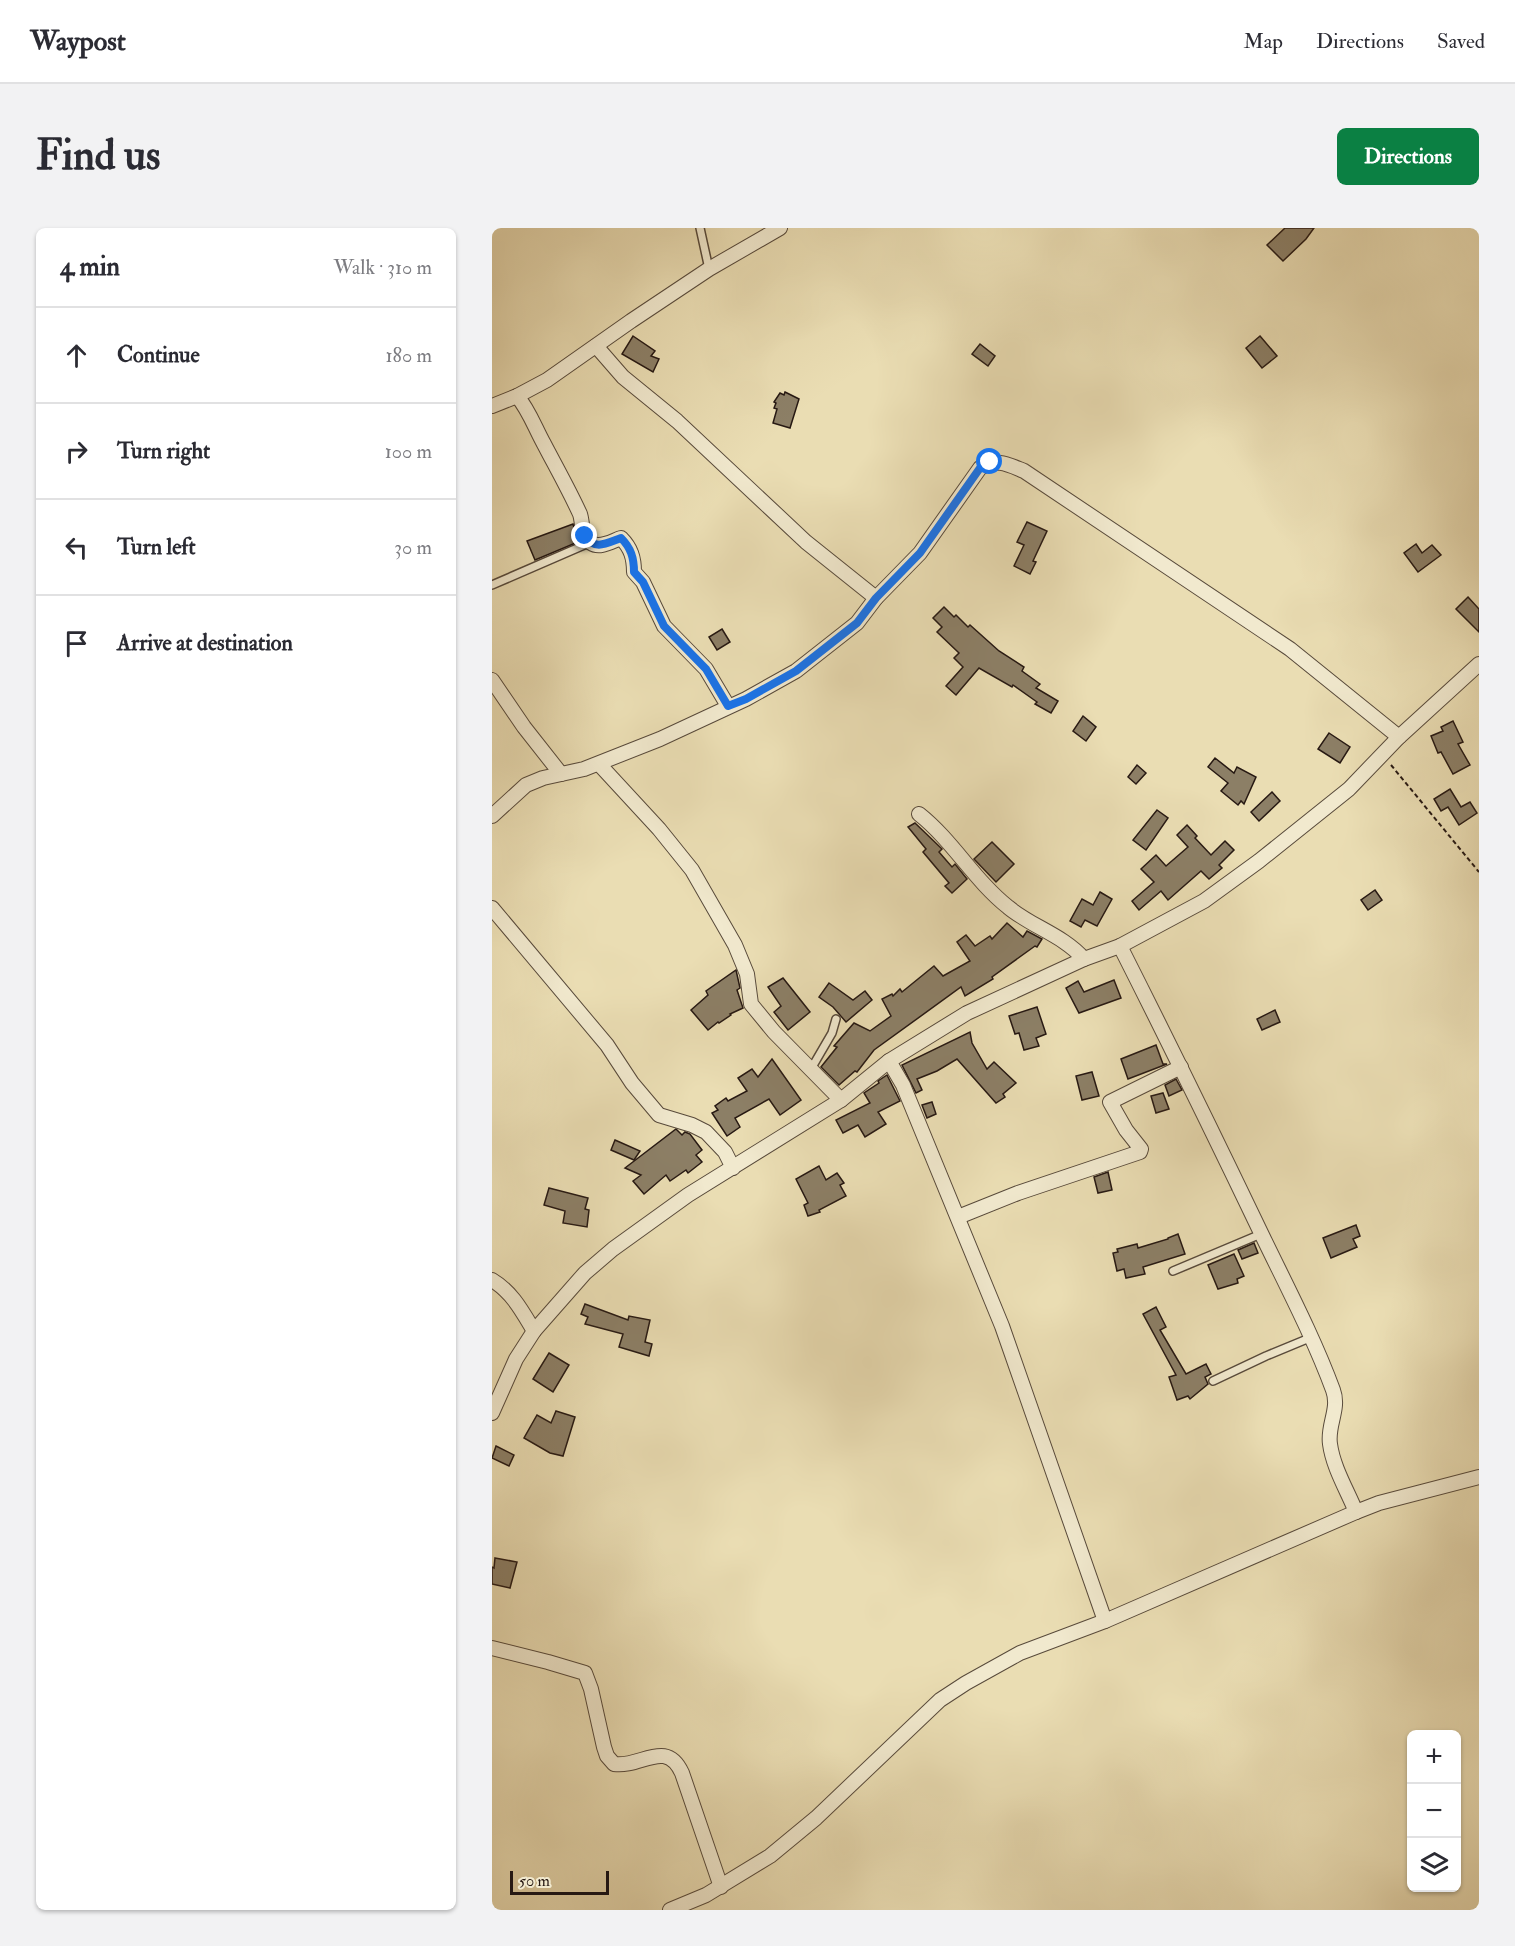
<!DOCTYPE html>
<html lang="en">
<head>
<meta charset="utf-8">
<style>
	body { margin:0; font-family:"IM FELL Double Pica",serif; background:#f2f2f3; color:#2b2b33 }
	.controls { position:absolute; right:18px; bottom:18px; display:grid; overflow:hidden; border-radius:9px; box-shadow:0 2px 4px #0004 }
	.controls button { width:54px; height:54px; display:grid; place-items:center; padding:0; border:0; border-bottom:2px solid #e1e1e2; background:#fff; color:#2b2b33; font:30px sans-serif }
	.scale { position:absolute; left:18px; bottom:15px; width:99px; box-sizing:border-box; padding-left:6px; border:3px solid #271913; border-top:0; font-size:16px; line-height:21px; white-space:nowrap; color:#271913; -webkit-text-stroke:4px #f1e9ce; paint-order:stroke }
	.stop { position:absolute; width:18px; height:18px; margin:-14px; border:4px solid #1a73e8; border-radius:50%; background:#fff }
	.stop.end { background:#1a73e8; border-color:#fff; box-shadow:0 2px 6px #0008 }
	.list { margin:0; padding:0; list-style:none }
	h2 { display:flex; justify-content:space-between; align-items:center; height:78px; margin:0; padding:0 24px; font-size:26px }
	h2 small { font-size:20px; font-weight:400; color:#7c7c81 }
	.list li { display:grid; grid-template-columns:39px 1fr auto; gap:18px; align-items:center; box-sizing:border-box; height:96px; padding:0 24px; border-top:2px solid #e1e1e2 }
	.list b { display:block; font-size:22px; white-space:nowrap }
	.list em { font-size:20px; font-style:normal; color:#7c7c81 }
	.icon { flex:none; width:33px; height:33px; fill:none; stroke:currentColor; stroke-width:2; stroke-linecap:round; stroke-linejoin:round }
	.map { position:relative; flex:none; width:987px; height:1682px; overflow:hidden; border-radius:9px }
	header { display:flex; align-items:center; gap:36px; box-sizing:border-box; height:84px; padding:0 30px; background:#fff; border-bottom:2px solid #e1e1e2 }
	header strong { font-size:28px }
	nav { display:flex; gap:33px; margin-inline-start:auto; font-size:21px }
	.intro { display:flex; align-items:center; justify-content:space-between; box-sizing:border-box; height:144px; padding:0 36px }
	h1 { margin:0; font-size:42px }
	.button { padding:15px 27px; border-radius:9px; background:#0b8043; color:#fff; font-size:21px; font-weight:700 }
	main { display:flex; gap:36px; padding:0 36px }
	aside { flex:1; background:#fff; border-radius:9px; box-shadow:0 2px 4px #0004 }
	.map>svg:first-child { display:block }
</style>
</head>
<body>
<header>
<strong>Waypost</strong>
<nav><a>Map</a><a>Directions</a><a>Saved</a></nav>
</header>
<div class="intro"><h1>Find us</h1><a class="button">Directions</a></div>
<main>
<aside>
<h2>4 min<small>Walk · 310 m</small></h2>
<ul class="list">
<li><svg class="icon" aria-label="ahead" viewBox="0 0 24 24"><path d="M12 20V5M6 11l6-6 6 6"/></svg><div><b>Continue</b></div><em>180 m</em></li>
<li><svg class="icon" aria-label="right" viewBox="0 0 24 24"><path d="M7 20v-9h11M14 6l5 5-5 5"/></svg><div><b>Turn right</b></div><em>100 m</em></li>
<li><svg class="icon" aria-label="left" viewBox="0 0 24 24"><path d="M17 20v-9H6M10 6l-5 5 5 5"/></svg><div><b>Turn left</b></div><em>30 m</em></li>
<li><svg class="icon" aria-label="arrive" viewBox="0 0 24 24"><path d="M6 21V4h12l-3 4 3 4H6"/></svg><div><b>Arrive at destination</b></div></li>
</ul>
</aside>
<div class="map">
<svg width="987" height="1682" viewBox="0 0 987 1682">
	<rect width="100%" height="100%" fill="#eaddb3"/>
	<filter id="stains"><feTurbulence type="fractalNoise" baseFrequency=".00333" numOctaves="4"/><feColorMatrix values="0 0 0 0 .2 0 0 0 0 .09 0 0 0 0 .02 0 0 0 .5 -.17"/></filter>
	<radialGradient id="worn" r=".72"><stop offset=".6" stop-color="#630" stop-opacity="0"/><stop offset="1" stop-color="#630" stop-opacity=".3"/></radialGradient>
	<g fill="#8c7f66" stroke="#271913" stroke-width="1.5">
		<path d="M793,0h29l-8,11 -23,22 -16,-16z"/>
		<path d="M141,108l22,15 -4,5 8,3 -6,13 -31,-18z"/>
		<path d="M768,108l17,20 -15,12 -16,-20z"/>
		<path d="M488,116l15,12 -7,10 -16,-12z"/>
		<path d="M293,164l14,7 -9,29 -17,-5 4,-14 -3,-1 2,-5 -2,-1 6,-9 4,2z"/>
		<path d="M535,294l20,9 -14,30 3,1 -6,12 -16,-8 10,-21 -7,-3z"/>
		<path d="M81,296l5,18 -43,18 -8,-19z"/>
		<path d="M924,316l6,9 10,-8 9,10 -23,17 -14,-19z"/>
		<path d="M976,369l11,12v23l-23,-23z"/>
		<path d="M452,379l10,10 2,-2 12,12 2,-2 29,26 25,16 -2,4 18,13 -4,4 22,13 -7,12 -16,-9 2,-2 -24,-17 -1,2 -33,-19 -23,27 -10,-9 17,-19 -9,-9 5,-5 -22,-21 5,-5 -9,-9z"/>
		<path d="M230,401l8,13 -13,8 -8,-13z"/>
		<path d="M591,488l13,11 -10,14 -13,-10z"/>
		<path d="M961,493l10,21 -5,2 12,21 -17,9 -12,-22 -3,1 -7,-17 12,-5 -2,-4z"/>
		<path d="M837,505l21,14 -10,16 -22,-14z"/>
		<path d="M723,530l19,15 3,-6 19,10 -12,27 -3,-3 -3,4 -17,-14 7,-8 -20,-16z"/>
		<path d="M645,537l9,8 -10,11 -8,-7z"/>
		<path d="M958,561l11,18 9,-5 7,11 -18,12 -11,-18 -7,4 -7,-12z"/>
		<path d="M780,564l8,9 -21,20 -8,-9z"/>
		<path d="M665,582l11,8 -22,32 -13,-10z"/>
		<path d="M423,595l27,26 -3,3 13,15 3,-3 12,15 -15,14 -7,-7 4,-3 -26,-31 3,-3 -18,-22z"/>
		<path d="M695,597l10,11 -2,2 16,17 14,-14 9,9 -15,15 3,3 -13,11 -8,-8 -33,29 -7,-9 -22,19 -7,-9 22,-19 -13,-13 15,-14 10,11 22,-19 -11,-12z"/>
		<path d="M500,614l22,22 -18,18 -22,-23z"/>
		<path d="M883,662l7,10 -14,10 -7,-10z"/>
		<path d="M608,664l12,7 -15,27 -12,-6 -4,7 -11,-6 12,-22 11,6z"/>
		<path d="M515,695l16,14 4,-6 15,8 -5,8 -2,-1 -43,31 1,2 -28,17 -4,-9 -87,63 -17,22 -2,-1 -16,14 -18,-18 16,-20 -3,-1 20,-23 16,8 21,-15 -9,-17 10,-5 1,2 7,-7 2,3 32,-26 9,10 27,-15 -13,-19 9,-7 9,11 15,-10 2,3z"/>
		<path d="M244,742l4,18 -3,2 6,18 -13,6 1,1 -12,8 -1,-1 -10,8 -17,-20 17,-15 -2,-4z"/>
		<path d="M291,750l27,34 -22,18 -14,-18 7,-6 -13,-19z"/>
		<path d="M622,752l7,18 -42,15 -13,-25 12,-7 6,11z"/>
		<path d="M337,755l24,17 12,-9 7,9 -26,22 -13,-15 -14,-10z"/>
		<path d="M545,779l9,27 -10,4 3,8 -15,4 -5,-17 -4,1 -6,-18z"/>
		<path d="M783,782l5,12 -18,8 -5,-11z"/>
		<path d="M478,804l2,11 15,26 7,-7 22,21 -13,11 2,3 -9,6 -39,-44 -20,12 -20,8 5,11 -6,3 -14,-28z"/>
		<path d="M664,817l7,19h4l-39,15 -7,-20z"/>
		<path d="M280,831l29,41 -21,15 -11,-16 -34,19 5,9 -13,9 -15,-23 6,-3 -3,-4 11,-8 2,3 19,-10 -9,-13 14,-9 6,8z"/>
		<path d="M600,844l7,24 -17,4 -6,-24z"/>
		<path d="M395,847l13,26 -22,11 8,12 -21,13 -7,-12 -15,8 -7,-13 34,-17 -6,-10 15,-10 -1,-2z"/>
		<path d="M684,851l6,11 -13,6 -4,-11z"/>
		<path d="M671,865l6,16 -13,4 -5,-17z"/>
		<path d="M440,874l4,12 -9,4 -5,-13z"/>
		<path d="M184,901l6,6 3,-3 5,2 12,16 -6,5 6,7 -14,11 -2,-3 -16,11 -4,-6 -22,19 -11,-13 8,-6 -16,-7z"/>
		<path d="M123,912l25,11 -6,9 -23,-10z"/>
		<path d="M327,938l7,14 11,-7 7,10 -4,2 6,11 -27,14 1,2 -12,4 -4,-11 4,-2 -12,-24z"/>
		<path d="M616,944l4,18 -14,3 -4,-16z"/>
		<path d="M57,960l39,10 -3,11 4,1 -2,17 -24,-4 2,-12 -21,-6z"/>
		<path d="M864,997l4,11 -7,3 4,8 -26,11 -8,-20z"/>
		<path d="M686,1006l7,20 -42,13 2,7 -19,4 -2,-9 -7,2 -4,-18 5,-1 -1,-3 20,-5 1,4 30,-9v-1z"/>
		<path d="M762,1015l4,10 -16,6 -4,-9z"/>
		<path d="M742,1026l10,22 -7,3 1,4 -20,6 -10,-24z"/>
		<path d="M93,1076l43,16 1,-4 21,4 -5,22 7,2 -3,12 -30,-9 4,-13 -38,-10 3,-7 -7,-3z"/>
		<path d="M664,1079l10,20 -6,3 26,44 20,-10 5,10 -6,3 3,7 -18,15 -2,-3 -11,4 -8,-23 7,-2 -33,-61z"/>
		<path d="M57,1125l20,12 -16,27 -20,-13z"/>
		<path d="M64,1183l19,6 -12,39 -13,-3 -26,-15 13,-23 14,8z"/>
		<path d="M4,1218l18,9 -5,11 -17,-8z"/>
		<path d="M3,1330l22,4 -7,26 -18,-4v-17l2,1z"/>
	</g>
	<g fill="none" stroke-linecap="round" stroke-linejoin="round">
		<defs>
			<g id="lane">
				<path d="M208,0l9,41"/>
				<path d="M0,357l97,-42"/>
				<path d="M319,841l21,-36 4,-14"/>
				<path d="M681,1043l88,-37"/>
				<path d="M721,1153l53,-25 46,-19"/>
			</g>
			<g id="street">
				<path d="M104,118l27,31 54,44 129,121 70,56"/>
				<path d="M25,168c12,14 18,32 27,48 12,23 25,46 36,70 3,9 1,24 11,29 9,6 21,-2 30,-5 10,10 13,20 13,34l9,10 21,44 42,43 22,37"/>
				<path d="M0,178l25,-10 30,-16 84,-59 78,-52 71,-41"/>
				<path d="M0,452l32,47 37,47"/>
				<path d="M107,536l60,65 33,41 43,75 12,29 4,30 23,28 67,68"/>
				<path d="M427,586c34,27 55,66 89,93 24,20 55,28 76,52"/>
				<path d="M0,588l34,-31 17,-7 41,-9 76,-30 86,-40 50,-28 61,-48 19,-25 44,-45 60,-85c17,-10 27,-4 44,3l266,178 109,88"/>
				<path d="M0,680l115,137 25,38 27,32 33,10 14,7 19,20 8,16"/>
				<path d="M628,718c48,95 95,191 141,287 25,52 52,103 72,157 7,19 -6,35 -3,54 3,23 17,46 26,68"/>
				<path d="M397,833l14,24 99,241 103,295"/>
				<path d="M466,989l60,-24 122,-41 1,-3 -15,-19 -16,-28 71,-35"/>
				<path d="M0,1052c20,12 30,31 42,51"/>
				<path d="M0,1185l24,-54 18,-28 51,-58 28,-24 75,-54 153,-95 48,-39 78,-48 117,-54 36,-13 84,-45 55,-40 90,-72 50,-52 80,-73"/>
				<path d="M0,1420l56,14 37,11 6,16 13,58 3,9 7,8c27,4 52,-26 68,9l39,114"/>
				<path d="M178,1682l36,-15 64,-39 46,-38 124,-118 26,-17 54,-30 85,-32 251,-109 23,-9 100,-26"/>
			</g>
		</defs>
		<use href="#lane" stroke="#584a3b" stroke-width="10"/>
		<use href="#street" stroke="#584a3b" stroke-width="16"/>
		<path stroke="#271913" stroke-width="2" stroke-dasharray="4.5 3" stroke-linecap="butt" d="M899,537l88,107"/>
		<use href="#lane" stroke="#f1e9ce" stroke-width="7"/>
		<use href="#street" stroke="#f1e9ce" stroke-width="14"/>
	</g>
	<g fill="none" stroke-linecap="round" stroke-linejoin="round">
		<path stroke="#1a73e8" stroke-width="8" d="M93,308c10,15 22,7 36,2 10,10 13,20 13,34l9,10 21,44 42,43 22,37 18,-7 50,-28 61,-48 19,-25 44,-45 60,-85 10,-6"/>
	</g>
	<rect width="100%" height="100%" filter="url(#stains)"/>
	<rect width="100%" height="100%" fill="url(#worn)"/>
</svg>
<div class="controls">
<button>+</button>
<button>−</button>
<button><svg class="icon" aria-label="layers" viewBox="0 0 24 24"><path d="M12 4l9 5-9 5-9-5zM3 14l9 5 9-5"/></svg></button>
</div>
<div class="scale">50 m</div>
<div class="stop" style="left:498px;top:234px"></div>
<div class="stop end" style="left:93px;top:308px"></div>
</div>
</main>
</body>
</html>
